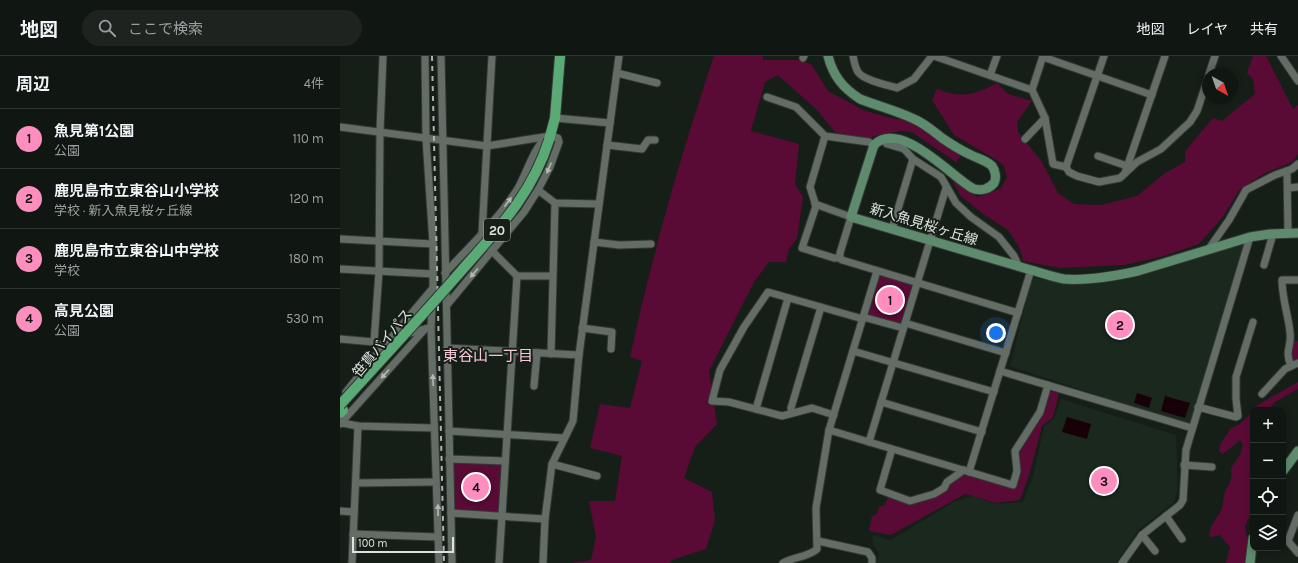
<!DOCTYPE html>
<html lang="ja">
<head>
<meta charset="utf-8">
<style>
	body { margin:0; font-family:Karla,"Noto Sans JP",sans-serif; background:#1e2320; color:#f1f3f6 }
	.controls { position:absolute; right:12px; bottom:12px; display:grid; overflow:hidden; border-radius:8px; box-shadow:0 2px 6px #0003 }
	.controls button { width:36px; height:36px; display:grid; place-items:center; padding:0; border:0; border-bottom:1px solid #303532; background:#101612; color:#f1f3f6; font:20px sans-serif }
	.compass { position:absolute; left:862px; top:12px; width:36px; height:36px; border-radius:50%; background:#101612; box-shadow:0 2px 6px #0003; rotate:140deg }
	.scale { position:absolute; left:12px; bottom:10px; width:102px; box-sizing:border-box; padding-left:4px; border:2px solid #dce2de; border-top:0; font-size:11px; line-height:14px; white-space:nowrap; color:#dce2de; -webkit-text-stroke:3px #161e18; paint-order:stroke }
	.you { position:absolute; left:656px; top:277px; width:14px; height:14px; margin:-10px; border:3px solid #fff; border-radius:50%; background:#1a73e8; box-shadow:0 0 0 6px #1a73e833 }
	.badge { display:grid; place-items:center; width:26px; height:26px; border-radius:50%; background:#fe8ebd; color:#111; font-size:13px; font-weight:700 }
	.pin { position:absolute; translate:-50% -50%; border:2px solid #fff; box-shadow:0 1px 4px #0006 }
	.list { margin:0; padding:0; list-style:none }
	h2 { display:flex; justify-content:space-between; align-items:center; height:52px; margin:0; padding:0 16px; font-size:17px }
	h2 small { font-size:13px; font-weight:400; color:#9c9f9f }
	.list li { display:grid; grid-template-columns:26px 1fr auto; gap:12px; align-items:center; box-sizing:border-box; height:60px; padding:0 16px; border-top:1px solid #303532 }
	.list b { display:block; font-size:15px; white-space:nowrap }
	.list p { margin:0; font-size:13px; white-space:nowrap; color:#9c9f9f }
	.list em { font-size:13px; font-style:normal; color:#9c9f9f }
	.icon { flex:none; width:22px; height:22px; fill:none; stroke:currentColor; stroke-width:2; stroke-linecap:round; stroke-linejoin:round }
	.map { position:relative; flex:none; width:958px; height:507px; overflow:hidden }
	header { display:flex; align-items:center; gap:24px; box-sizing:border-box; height:56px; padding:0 20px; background:#101612; border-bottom:1px solid #303532 }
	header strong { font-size:19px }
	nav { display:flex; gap:22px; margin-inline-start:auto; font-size:14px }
	.search { width:280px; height:36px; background:#1e2320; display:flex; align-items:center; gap:10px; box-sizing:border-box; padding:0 14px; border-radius:22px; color:#9c9f9f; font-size:15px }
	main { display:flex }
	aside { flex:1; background:#101612 }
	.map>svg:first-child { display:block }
</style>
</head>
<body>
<header>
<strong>地図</strong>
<div class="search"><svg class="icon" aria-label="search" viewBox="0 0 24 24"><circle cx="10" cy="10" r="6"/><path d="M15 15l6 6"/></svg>ここで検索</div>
<nav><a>地図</a><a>レイヤ</a><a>共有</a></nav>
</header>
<main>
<aside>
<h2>周辺<small>4件</small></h2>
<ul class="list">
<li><span class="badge">1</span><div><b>魚見第1公園</b><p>公園</p></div><em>110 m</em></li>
<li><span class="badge">2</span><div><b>鹿児島市立東谷山小学校</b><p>学校 · 新入魚見桜ヶ丘線</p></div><em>120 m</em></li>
<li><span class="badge">3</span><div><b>鹿児島市立東谷山中学校</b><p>学校</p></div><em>180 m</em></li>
<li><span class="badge">4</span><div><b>高見公園</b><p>公園</p></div><em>530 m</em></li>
</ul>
</aside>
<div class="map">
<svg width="958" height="507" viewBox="0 0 958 507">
	<rect width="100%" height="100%" fill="#161e18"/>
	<g fill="#1b281e">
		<path d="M901,189l4,2 -55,176 -3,2 -177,-59 22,-88 59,6 50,-9z"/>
		<path d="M721,343l115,36 2,55 -5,13 -35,27 -22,33h-239l2,-10 -6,-9 -1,-9 19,5 63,-38 18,-6 24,8 27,-2 11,-29 10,-47 10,-7z"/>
	</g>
	<g fill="#590b35">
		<path d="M374,0h49v4h37l12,5 16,26 35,19 28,8 26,4 45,32 -6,8 -44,-30 -13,-1 -25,5 -6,3 -32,-6 -20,-24 -38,-34 -13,7 -14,49 48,13 -4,40 8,13 -6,41 -8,11 -3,13h-17l-15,20 -45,89 8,53 -22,23 -11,31 28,14 3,28 -9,29 -34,11 -2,3h-99l20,-3 5,-23 -7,-36h26l7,-45 -32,-8 10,-44 30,4 12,-47 -12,-4c22,-102 51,-203 84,-301z"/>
		<path d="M913,0h13l27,53 5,-4v49l-6,8 -27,11 -25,16 -18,29 -23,26 -39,13 -36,8 -64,3 -37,-7 -3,-12 -12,-19 -25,-16 -16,-13 -7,-6 -8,-15 -15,-13 -24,-16 5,-2c20,16 37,37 60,48l22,-8 7,-11 -3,-12 -9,-7 -41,-24 -22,-35 5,-11c25,10 37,6 60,-6l11,11 24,7 -15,21 1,10 24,30 16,31 16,11 27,1 36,-9 28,-23 20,-11v-11l28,-33 9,3 33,-27 -2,-15 -6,-6z"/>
		<path d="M542,219l30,9 1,2 -13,37 -3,1 -27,-8 -3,-3 11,-37z"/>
		<path d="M954,285h4v19l-3,1 -3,-1 -1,-4z"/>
		<path d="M958,326v7l-25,14 -2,7h-18l6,-6z"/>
		<path d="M708,335l11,2 -6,24 -11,9 -12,46 -10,28 -24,3 -31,-9 -74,41 -22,-4 3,-15 5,-2 2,-7 6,-2 3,-8 22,6 38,-18 12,-10 13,1 41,12 6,-14 -1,-20 8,-14z"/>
		<path d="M913,355v99l-8,16 5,27 -3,10h-21l4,-16 -10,-12 -8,2 -3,-1c0,-10 8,-17 12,-26 3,-5 2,-13 4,-18 5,-11 8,-12 6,-24l10,-15 2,-8 -3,-5 -17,14 -4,-3 1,-6 11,-17 9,-4z"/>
		<path d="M115,404l45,2 2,3 -4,47 -2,1 -42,-2 -2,-2 -1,-45z"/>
	</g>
	<g fill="#180008">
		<path d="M797,337l15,5 -3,10 -15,-5z"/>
		<path d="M825,340l25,7 -5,15 -24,-7z"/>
		<path d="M727,361l24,7 -4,15 -25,-7z"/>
	</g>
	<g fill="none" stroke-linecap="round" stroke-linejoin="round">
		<defs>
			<g id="street">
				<path d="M85,0l1,83 7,105v43l-2,40 8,236"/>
				<path d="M101,0l11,507"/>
				<path d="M152,0l-10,177 10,18 25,25 -18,287"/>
				<path d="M513,0c1,5 2,11 5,16 5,8 29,13 39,16l17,-9 18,-23"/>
				<path d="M594,0l98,34 13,28 8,46 13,3"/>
				<path d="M764,0l-38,111 3,5 8,4 22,6 21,-4 17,-16 24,-13 29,-27 7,-11 11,-33"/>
				<path d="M941,0l17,25"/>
				<path d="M703,1l109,38"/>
				<path d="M463,2l1,-2"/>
				<path d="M277,17l40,10"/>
				<path d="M869,18l6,-18"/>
				<path d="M650,19l7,-19"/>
				<path d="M692,34l11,-34"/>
				<path d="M427,41l29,10 29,29 44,6 5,3"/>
				<path d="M215,62l55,5"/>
				<path d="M0,71l147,19 63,-10 8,2 1,4 -9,25 -12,23 -14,22 -77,93"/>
				<path d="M485,80l-15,51 6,19 -14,42 32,10h6"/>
				<path d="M685,83l20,-21"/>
				<path d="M543,84l4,4 17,5 9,10 28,18 15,26 15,14 28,20 15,19 5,11"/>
				<path d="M267,89l35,4 6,-9h7"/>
				<path d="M758,100l29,10"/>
				<path d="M947,115l1,62"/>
				<path d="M785,117l40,-117"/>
				<path d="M948,132l10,-1"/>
				<path d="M198,134l17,13 44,1"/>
				<path d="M475,148l36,13 -11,36v5l2,2 176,53"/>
				<path d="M552,173l21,-70"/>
				<path d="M0,183l93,5"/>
				<path d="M254,186l25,3 32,-1"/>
				<path d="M868,194l21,-30 17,-30 29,-15 17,-6 6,-5"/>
				<path d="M924,209l9,-31"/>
				<path d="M0,213l93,5"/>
				<path d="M537,215l-48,159 184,55 4,-14 -2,-20 25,-39 8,-27"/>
				<path d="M105,217c25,-27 54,-54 73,-85 8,-13 17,-44 29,-50"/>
				<path d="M177,220h35"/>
				<path d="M523,261l40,11"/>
				<path d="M565,267l101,30"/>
				<path d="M242,272l30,4 -1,17"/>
				<path d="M51,282l42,-50"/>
				<path d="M0,283l34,3 9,4 8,-8 34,-9"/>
				<path d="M34,286l5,-70 1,-141 3,-75"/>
				<path d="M107,292l132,7"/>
				<path d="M513,295l141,41"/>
				<path d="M211,298l4,-151"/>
				<path d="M951,310c-7,-16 1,-19 -1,-34 -2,-18 -8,-34 -8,-52h16"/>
				<path d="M660,315l192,57"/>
				<path d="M194,330l3,-33"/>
				<path d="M6,336l37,-46"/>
				<path d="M922,338l23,-25 13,-6"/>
				<path d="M541,346l101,30"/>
				<path d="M858,351l38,10 2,-1 -2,-17v-22l17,-55"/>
				<path d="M416,353l32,-111"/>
				<path d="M452,357l-1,-5 30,-101"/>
				<path d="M494,359l-22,-7 -30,8 -53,-14 -17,-1 8,-31 24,-43 24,-35 95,27"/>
				<path d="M2,367l16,3 76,2"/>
				<path d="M0,368l85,-95 6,-2"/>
				<path d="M109,375l115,7"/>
				<path d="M529,386l77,-254"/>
				<path d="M552,393l-12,41 30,11 24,-7 10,-6 3,-6 17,-12"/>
				<path d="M109,403l56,2"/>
				<path d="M212,408l45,12"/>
				<path d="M844,409l28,2"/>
				<path d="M629,416l62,-202"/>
				<path d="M16,427l80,-1"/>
				<path d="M0,455l14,1"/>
				<path d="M111,457l94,6"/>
				<path d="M958,459l-10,26 10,12"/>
				<path d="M826,460l16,23"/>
				<path d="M13,478l85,3"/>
				<path d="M802,479l13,16"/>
				<path d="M478,485l50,11 4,6v5"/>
				<path d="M12,507l6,-137"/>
				<path d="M203,507l2,-44 7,-55 21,-43 6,-66 40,-299"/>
				<path d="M443,507c10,-6 26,-6 34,-14l-1,-41 13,-78"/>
				<path d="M782,507l20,-28 38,-30 3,-5 3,-50 64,-213"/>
			</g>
			<g id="secondary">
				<path d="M488,0c5,20 15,32 32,43 18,7 37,12 54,20 10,4 19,12 28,19 10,7 20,13 31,18 7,3 14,5 19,10 3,4 5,12 2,17 -5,6 -14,9 -22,5 -21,-12 -72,-69 -98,-43l-23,72 180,53c11,3 22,7 33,9 24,2 51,-3 74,-8l112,-34 20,-3 28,-1"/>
				<path d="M943,415l15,-20"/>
				<path d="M910,507l3,-25"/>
			</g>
			<g id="primary">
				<path d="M209,84l6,-22 5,-62"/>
				<path d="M0,357l3,-3"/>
			</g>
		</defs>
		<use href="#street" stroke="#333834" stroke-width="9"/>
		<use href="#secondary" stroke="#333834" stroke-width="11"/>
		<use href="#primary" stroke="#333834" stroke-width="12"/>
		<use href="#street" stroke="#636c65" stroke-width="7"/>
		<use href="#secondary" stroke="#5e8b6d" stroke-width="9"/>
		<use href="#primary" stroke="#5aaa76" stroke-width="10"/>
		<path stroke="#adb3af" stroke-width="2" stroke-dasharray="5 5" stroke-linecap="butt" d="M92,0l12,507"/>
		<defs>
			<path id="primary-bridge" d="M0,349c41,-45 82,-89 122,-135 36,-41 70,-76 87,-130"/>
		</defs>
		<use href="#primary-bridge" stroke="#333834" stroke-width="12" stroke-linecap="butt"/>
		<use href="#primary-bridge" stroke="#5aaa76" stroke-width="10"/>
	</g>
	<defs><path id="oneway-solid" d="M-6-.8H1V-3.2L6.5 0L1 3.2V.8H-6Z"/></defs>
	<g fill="#b2b9b4">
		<use href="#oneway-solid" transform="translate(209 112) rotate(113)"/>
		<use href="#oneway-solid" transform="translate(168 146) rotate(-53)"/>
		<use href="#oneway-solid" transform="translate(134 217) rotate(130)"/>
		<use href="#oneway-solid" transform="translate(45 318) rotate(132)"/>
		<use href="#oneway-solid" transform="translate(93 324) rotate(-92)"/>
		<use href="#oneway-solid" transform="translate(98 454) rotate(-90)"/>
	</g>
	<g text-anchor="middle" stroke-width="4" stroke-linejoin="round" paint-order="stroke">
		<rect fill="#161e18" stroke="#a1a7a3" stroke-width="1" x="144" y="163" width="26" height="22" rx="3"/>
		<g font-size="13" font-weight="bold" fill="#dce2de">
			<text x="157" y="179">20</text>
		</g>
		<g font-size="14" fill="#dce2de" stroke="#161e18">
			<text transform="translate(584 168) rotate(17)" y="5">新入魚見桜ヶ丘線</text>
			<text transform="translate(42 287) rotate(-50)" y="5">笹貫バイパス</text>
		</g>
		<g font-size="15" fill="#f9c8da" stroke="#161e18">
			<text x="148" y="305">東谷山一丁目</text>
		</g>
	</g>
</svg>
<div class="controls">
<button>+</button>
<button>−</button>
<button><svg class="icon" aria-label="locate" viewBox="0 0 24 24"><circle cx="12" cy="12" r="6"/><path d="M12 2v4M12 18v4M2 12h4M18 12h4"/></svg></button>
<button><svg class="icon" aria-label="layers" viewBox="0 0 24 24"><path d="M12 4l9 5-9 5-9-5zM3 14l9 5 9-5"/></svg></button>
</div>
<svg class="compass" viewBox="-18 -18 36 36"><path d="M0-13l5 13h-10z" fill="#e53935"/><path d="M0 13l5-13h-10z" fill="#9c9f9f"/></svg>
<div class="scale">100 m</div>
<div class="you"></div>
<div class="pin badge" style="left:550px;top:244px">1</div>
<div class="pin badge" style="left:780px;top:269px">2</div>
<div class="pin badge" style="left:764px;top:425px">3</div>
<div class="pin badge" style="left:136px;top:431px">4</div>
</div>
</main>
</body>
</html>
